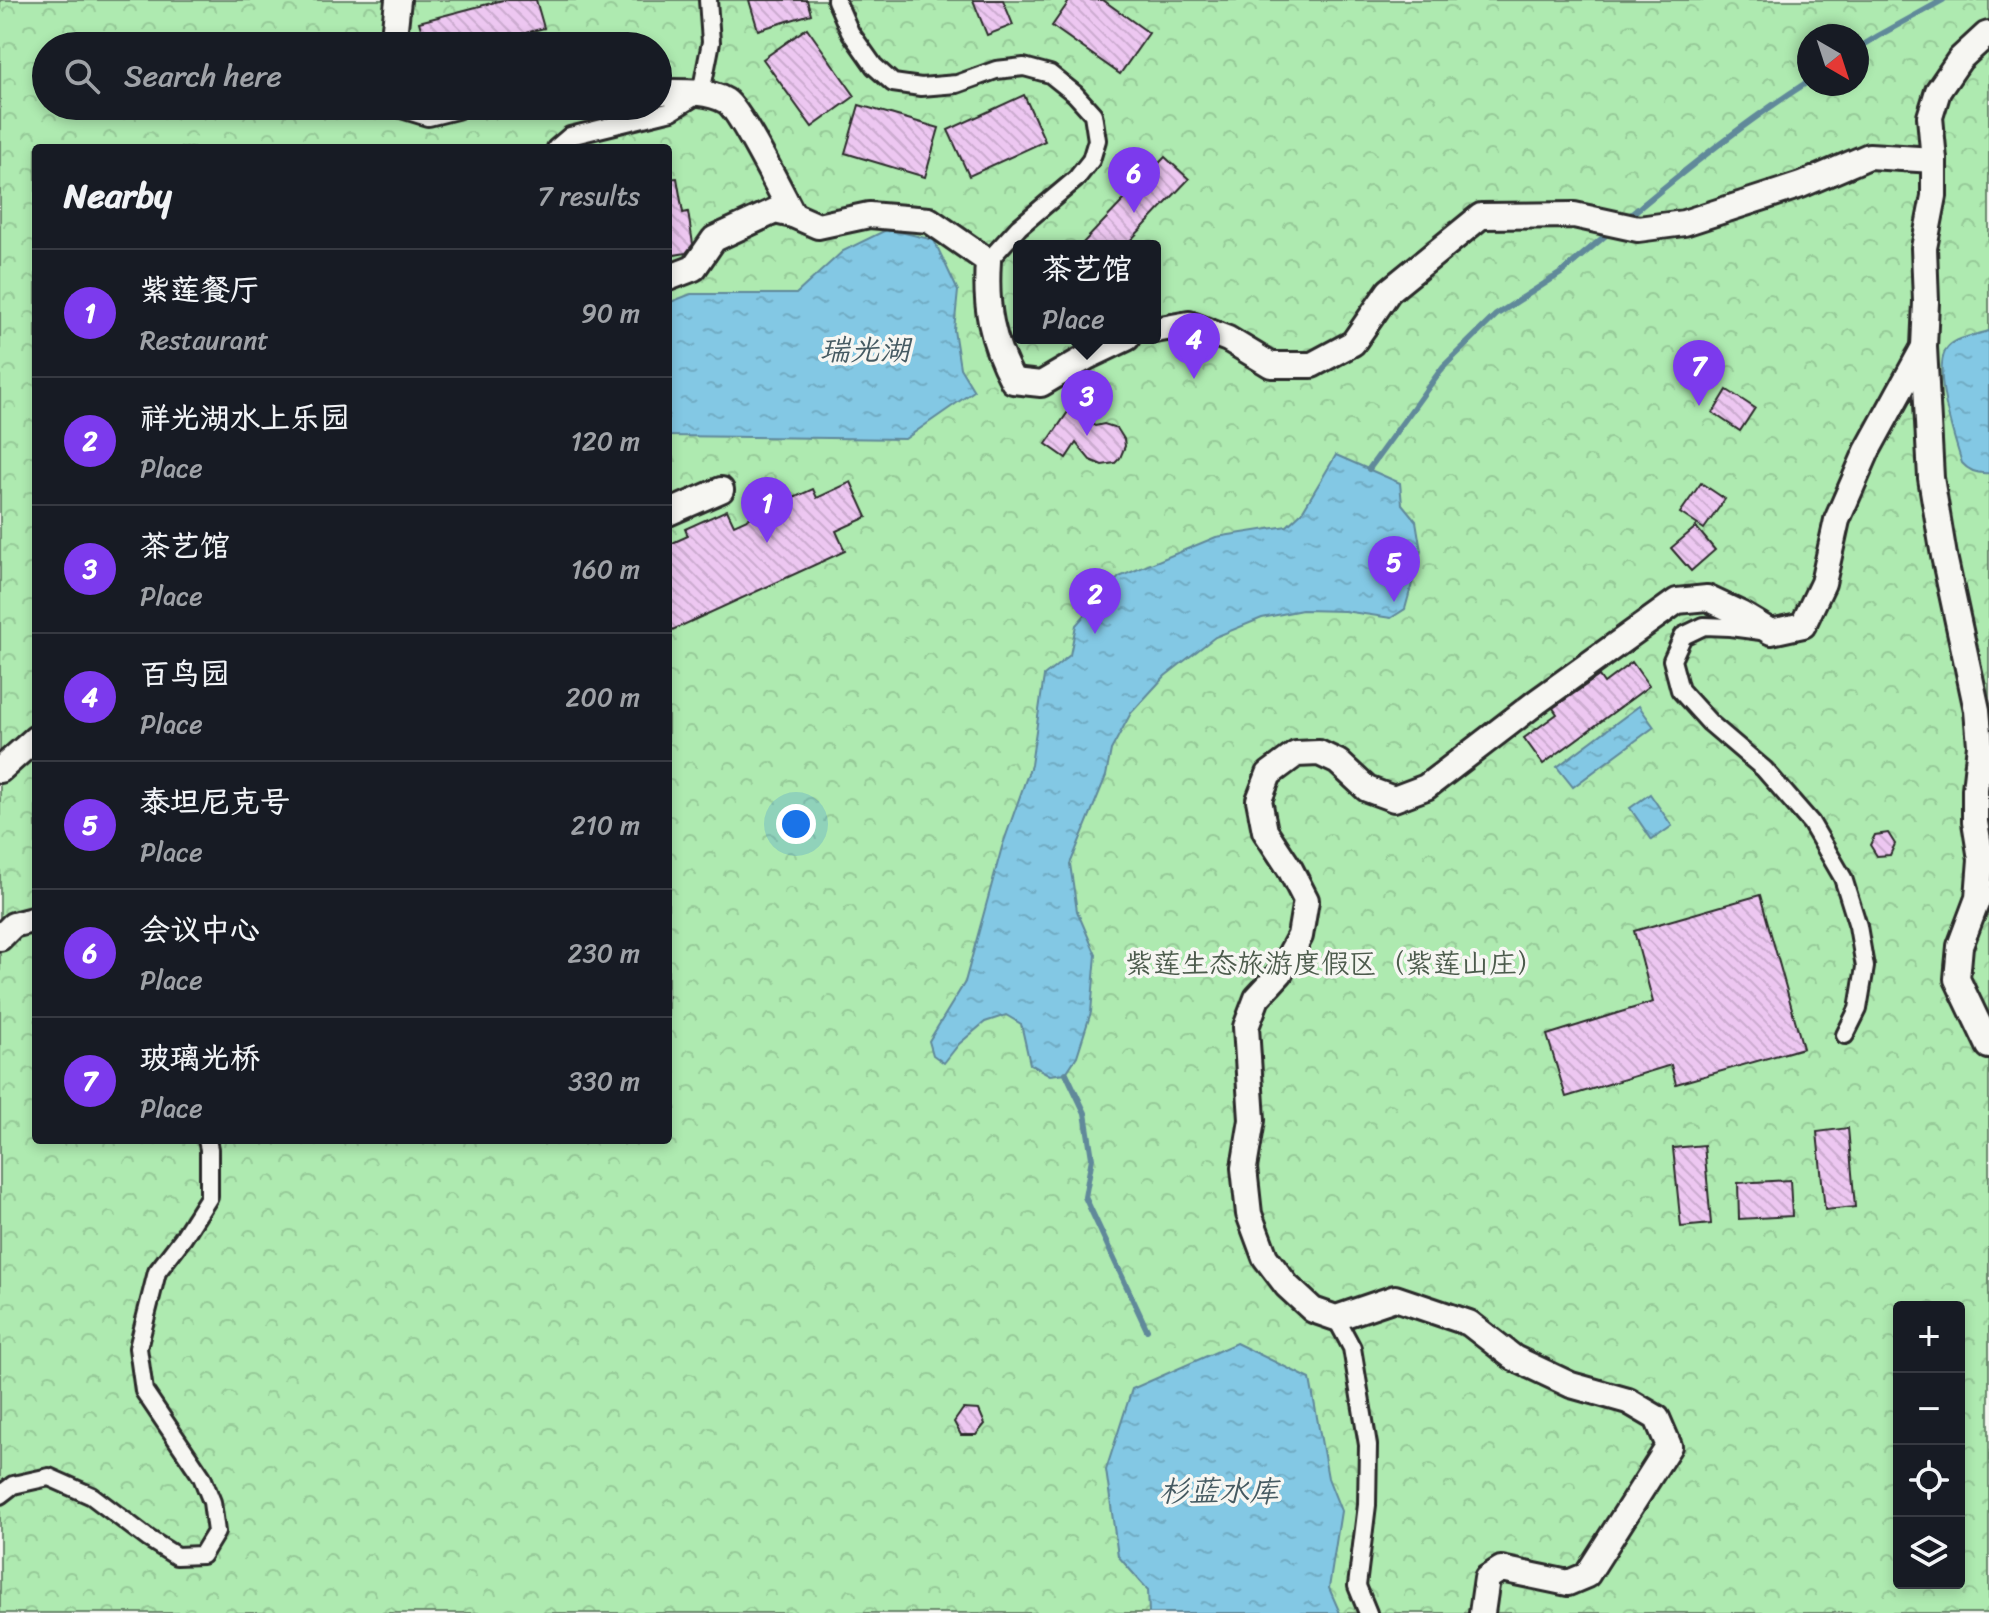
<!DOCTYPE html>
<html lang="en">
<head>
<meta charset="utf-8">
<style>
	body { margin:0; font-family:Sriracha,"LXGW WenKai TC",sans-serif; background:#242831; color:#f1f3f6 }
	.controls { position:absolute; right:24px; bottom:24px; display:grid; overflow:hidden; border-radius:8px; box-shadow:0 4px 12px #0003 }
	.controls button { width:72px; height:72px; display:grid; place-items:center; padding:0; border:0; border-bottom:2px solid #363941; background:#171b24; color:#f1f3f6; font:40px sans-serif }
	.compass { position:absolute; left:1797px; top:24px; width:72px; height:72px; border-radius:50%; background:#171b24; box-shadow:0 4px 12px #0003; rotate:141deg }
	.you { position:absolute; left:796px; top:824px; width:28px; height:28px; margin:-20px; border:6px solid #fff; border-radius:50%; background:#1a73e8; box-shadow:0 0 0 12px #1a73e833 }
	.badge { display:grid; place-items:center; width:52px; height:52px; border-radius:50%; background:#7c3aed; color:#fff; font-size:26px; font-weight:700 }
	.pin { position:absolute; translate:-50% -66px; filter:drop-shadow(0 2px 4px #0008) }
	.pin::after { content:''; position:absolute; top:42px; width:28px; height:24px; background:inherit; clip-path:polygon(0 0,100% 0,50% 100%) }
	.popup { position:absolute; left:1013px; top:240px; width:148px; height:104px; box-sizing:border-box; display:grid; place-content:center; border-radius:8px; background:#171b24; filter:drop-shadow(0 2px 6px #0005); font-size:26px; white-space:nowrap; color:#9ea1a6 }
	.popup b { font-size:30px; color:#f1f3f6 }
	.popup::after { content:''; position:absolute; left:50%; top:100%; margin-left:-16px; border:16px solid transparent; border-top-color:#171b24 }
	.list { margin:0; padding:0; list-style:none }
	h2 { display:flex; justify-content:space-between; align-items:center; height:104px; margin:0; padding:0 32px; font-size:34px }
	h2 small { font-size:26px; font-weight:400; color:#9ea1a6 }
	.list li { display:grid; grid-template-columns:52px 1fr auto; gap:24px; align-items:center; box-sizing:border-box; height:128px; padding:0 32px; border-top:2px solid #363941 }
	.list b { display:block; font-size:30px; white-space:nowrap }
	.list p { margin:0; font-size:26px; white-space:nowrap; color:#9ea1a6 }
	.list em { font-size:26px; font-style:normal; color:#9ea1a6 }
	.icon { flex:none; width:44px; height:44px; fill:none; stroke:currentColor; stroke-width:2; stroke-linecap:round; stroke-linejoin:round }
	.map { position:relative; flex:none; width:1989px; height:1613px; overflow:hidden }
	.search { position:absolute; background:#171b24; box-shadow:0 4px 12px #0003; left:32px; top:32px; width:640px; height:88px; display:flex; align-items:center; gap:20px; box-sizing:border-box; padding:0 28px; border-radius:44px; color:#9ea1a6; font-size:30px }
	.panel { position:absolute; background:#171b24; box-shadow:0 4px 12px #0003; left:32px; top:144px; width:640px; height:1000px; border-radius:8px }
	.map>svg:first-child { display:block }
</style>
</head>
<body>
<div class="map">
<svg width="1989" height="1613" viewBox="0 0 1989 1613">
	<defs>
		<pattern id="park-crowns" width="20" height="18" patternUnits="userSpaceOnUse" patternTransform="scale(2)"><rect width="20" height="18" fill="#aeeab0"/><path d="M2 6a3 3 0 1 1 6 0M12 15a3 3 0 1 1 6 0" fill="none" stroke="#96c998"/></pattern>
		<pattern id="water-ripples" width="26" height="14" patternUnits="userSpaceOnUse" patternTransform="scale(2)"><rect width="26" height="14" fill="#83c8e4"/><path d="M2 4q2-2 4 0t4 0M15 11q2-2 4 0t4 0" fill="none" stroke="#71acc4"/></pattern>
		<pattern id="building-back-hatch" width="6" height="6" patternUnits="userSpaceOnUse" patternTransform="scale(2)"><rect width="6" height="6" fill="#edc7f1"/><path d="M-1 5l2 2M0 0l6 6M5-1l2 2" fill="none" stroke="#cbabcf"/></pattern>
	</defs>
	<rect width="100%" height="100%" fill="#f6f6f2"/>
	<filter id="ink" filterUnits="userSpaceOnUse"><feTurbulence type="fractalNoise" baseFrequency=".0125" numOctaves="2"/><feDisplacementMap in="SourceGraphic" scale="16" xChannelSelector="R" yChannelSelector="G"/><feConvolveMatrix kernelMatrix="1 2 1 2 8 2 1 2 1" color-interpolation-filters="sRGB"/></filter>
	<g filter="url(#ink)">
		<path fill="url(#park-crowns)" stroke="#6c8a6e" stroke-width="2" fill-rule="evenodd" d="M0,0h1989v1613h-1989zM1809,36h48v48h-48zM46,46h612v60h-612zM36,148h632v992h-632zM1019,246h136v92h-136zM1899,1307h60v276h-60z"/>
		<g fill="url(#water-ripples)" stroke="#60899a" stroke-width="2">
			<path d="M888,229l46,11 24,51 -4,39 6,38 14,23 -69,48 -237,-3v-133l23,-9h105l47,-43z"/>
			<path d="M1989,331v142c-11,1 -20,-2 -27,-10 -7,-23 -32,-97 -14,-116 9,-10 29,-12 41,-16z"/>
			<path d="M1336,455l64,28 2,21 14,17 5,30 -16,58 -14,9 -47,-7 -42,-1 -40,8 -47,19 -50,39 -34,37 -20,37 -5,26 -36,88 7,47 19,44 -5,57 -14,44 -11,17 -16,2 -20,-11 -9,-40 -15,-9 -21,7 -26,22 -15,19 -11,-8 -4,-14 36,-59 37,-135 29,-82 13,-89 26,-21 6,-30 43,-48 97,-40 71,-11 15,-14z"/>
			<path d="M1639,706l15,21 -81,60 -16,-20z"/>
			<path d="M1650,794l22,32 -20,14 -22,-32z"/>
			<path d="M1236,1343l74,36 18,99 13,33 -12,77 11,25h-191l-1,-23 -30,-34 -12,-86 26,-81z"/>
		</g>
		<g fill="none" stroke-linecap="round" stroke-linejoin="round">
			<g stroke="#60899a" stroke-width="6">
				<path d="M1857,49l21,-13 65,-36"/>
				<path d="M1627,218c58,-48 118,-96 182,-137"/>
				<path d="M1369,469l74,-102 53,-52 65,-42 51,-43"/>
				<path d="M1066,1073l19,40 7,45 -7,39 62,133"/>
			</g>
		</g>
		<g fill="url(#building-back-hatch)" stroke="#2b2b2b" stroke-width="2">
			<path d="M503,0h33l8,28 -68,18h-50l-7,-24z"/>
			<path d="M749,0h58l4,14 -53,16z"/>
			<path d="M973,0h30l10,25 -26,10z"/>
			<path d="M1070,0h33l46,33 -29,41 -68,-48z"/>
			<path d="M807,28l48,68 -43,31 -49,-68z"/>
			<path d="M1024,95l21,46 -76,35 -21,-46z"/>
			<path d="M859,105l80,23 -14,49 -80,-24z"/>
			<path d="M1165,157l24,22 -64,67h-45z"/>
			<path d="M677,178l6,35 5,-1 5,32 -7,9 -18,3v-77z"/>
			<path d="M1727,390l28,18 -15,23 -27,-18z"/>
			<path d="M1070,409l25,17 9,-2 13,4 7,11 1,7 -5,12 -5,5 -13,2 -12,-5 -14,-17 -10,15 -20,-14z"/>
			<path d="M851,482l16,35 -31,14 9,20 -177,81v-87l20,-9 -3,-7 42,-19 7,15 79,-36 4,9z"/>
			<path d="M1701,483l24,16 -21,30 -24,-16z"/>
			<path d="M1696,527l19,23 -24,21 -20,-23z"/>
			<path d="M1632,662l17,24 -106,78 -19,-26 33,-24 -4,-6 46,-32 5,7z"/>
			<path d="M1888,833l7,11 -5,11 -13,1 -7,-11 5,-10z"/>
			<path d="M1760,895l43,153 -127,36 -5,-19 -105,32 -19,-62 106,-33 -19,-71z"/>
			<path d="M1848,1128l7,79 -30,3 -8,-78z"/>
			<path d="M1704,1145l7,79 -30,3 -8,-79z"/>
			<path d="M1790,1180l2,36 -53,3 -1,-36z"/>
			<path d="M963,1409l16,1 6,14 -9,11h-15l-7,-13z"/>
		</g>
		<g fill="none" stroke-linecap="round" stroke-linejoin="round">
			<defs>
				<g id="street">
					<path d="M836,0l14,32 24,34 19,17 28,4 36,-3 39,-14 28,-3 26,7 25,20 18,20 4,26 -6,20 -15,19 -57,48 -31,34"/>
					<path d="M556,148l14,-12 102,-25 29,-18 10,-51 -3,-42"/>
					<path d="M1761,631l-31,-4 -26,-1 -21,10 -11,24 8,30 30,33 54,46 47,54 32,55 15,48 7,41 -7,42 -13,26"/>
					<path d="M1336,1318l16,30 16,97 -1,60 -10,81 11,27"/>
					<path d="M0,1495l13,-10 36,-8 43,19 57,43 27,17 26,-1 14,-23 -4,-30 -10,-25 -58,-86 -6,-43 19,-76 26,-34 26,-41v-48l-2,-9"/>
				</g>
				<g id="secondary">
					<path d="M1989,34l-3,1 -26,24 -22,32 -8,26 4,43v36l-10,52 2,54 -2,45 7,131 13,78 33,154 3,35 -5,44v33l6,37 -3,39 -18,48 -3,33 32,67"/>
					<path d="M393,46l5,-46"/>
					<path d="M658,92c21,0 50,-2 68,9 14,9 57,95 67,114"/>
					<path d="M405,106l23,7 28,-7"/>
					<path d="M668,278l26,-10 20,-29 61,-28 18,4 25,11 51,-11 60,5 59,41c-3,46 3,79 25,120l28,3 46,-27 40,-19"/>
					<path d="M1155,330l34,-6 39,15 43,26h41l41,-22 36,-52 92,-75 93,-1 64,14 46,-6 117,-38 68,-29 65,4"/>
					<path d="M668,513l53,-23"/>
					<path d="M0,770l36,-32"/>
					<path d="M0,938l13,-13 23,-6"/>
					<path d="M1482,1613l5,-35 14,-9 67,14 19,-8 82,-129 -12,-28 -29,-17 -57,-16 -57,-27 -45,-35 -74,-25 -59,20 -23,-8 -26,-24 -22,-29 -16,-43 -5,-46 8,-48 -6,-93 11,-29 23,-25 20,-37 6,-36 -16,-31 -25,-38 -6,-31 10,-26 27,-20 23,-1 19,9 29,27 27,10 32,-12 112,-86 139,-100 30,-3 34,16 30,18 32,-7 20,-42 14,-63 30,-69 57,-104"/>
				</g>
			</defs>
			<use href="#street" stroke="#2b2b2b" stroke-width="22"/>
			<use href="#secondary" stroke="#2b2b2b" stroke-width="30"/>
			<use href="#street" stroke="#f6f6f2" stroke-width="16"/>
			<use href="#secondary" stroke="#f6f6f2" stroke-width="24"/>
		</g>
	</g>
	<g text-anchor="middle" stroke-width="7" stroke-linejoin="round" paint-order="stroke">
		<g font-size="28" fill="#4c5b4c" stroke="#f6f6f2">
			<text x="1335" y="973">紫莲生态旅游度假区（紫莲山庄）</text>
		</g>
		<g font-size="30" font-style="italic" fill="#455a62" stroke="#f6f6f2">
			<text x="865" y="360">瑞光湖</text>
			<text x="1219" y="1501">杉蓝水库</text>
		</g>
	</g>
</svg>
<div class="controls">
<button>+</button>
<button>−</button>
<button><svg class="icon" aria-label="locate" viewBox="0 0 24 24"><circle cx="12" cy="12" r="6"/><path d="M12 2v4M12 18v4M2 12h4M18 12h4"/></svg></button>
<button><svg class="icon" aria-label="layers" viewBox="0 0 24 24"><path d="M12 4l9 5-9 5-9-5zM3 14l9 5 9-5"/></svg></button>
</div>
<svg class="compass" viewBox="-18 -18 36 36"><path d="M0-13l5 13h-10z" fill="#e53935"/><path d="M0 13l5-13h-10z" fill="#9ea1a6"/></svg>
<div class="you"></div>
<div class="pin badge" style="left:767px;top:543px">1</div>
<div class="pin badge" style="left:1095px;top:634px">2</div>
<div class="pin badge" style="left:1087px;top:436px">3</div>
<div class="popup"><b>茶艺馆</b>Place</div>
<div class="pin badge" style="left:1194px;top:379px">4</div>
<div class="pin badge" style="left:1394px;top:602px">5</div>
<div class="pin badge" style="left:1134px;top:213px">6</div>
<div class="pin badge" style="left:1699px;top:406px">7</div>
<div class="search"><svg class="icon" aria-label="search" viewBox="0 0 24 24"><circle cx="10" cy="10" r="6"/><path d="M15 15l6 6"/></svg>Search here</div>
<section class="panel">
<h2>Nearby<small>7 results</small></h2>
<ul class="list">
<li><span class="badge">1</span><div><b>紫莲餐厅</b><p>Restaurant</p></div><em>90 m</em></li>
<li><span class="badge">2</span><div><b>祥光湖水上乐园</b><p>Place</p></div><em>120 m</em></li>
<li><span class="badge">3</span><div><b>茶艺馆</b><p>Place</p></div><em>160 m</em></li>
<li><span class="badge">4</span><div><b>百鸟园</b><p>Place</p></div><em>200 m</em></li>
<li><span class="badge">5</span><div><b>泰坦尼克号</b><p>Place</p></div><em>210 m</em></li>
<li><span class="badge">6</span><div><b>会议中心</b><p>Place</p></div><em>230 m</em></li>
<li><span class="badge">7</span><div><b>玻璃光桥</b><p>Place</p></div><em>330 m</em></li>
</ul>
</section>
</div>
</body>
</html>
